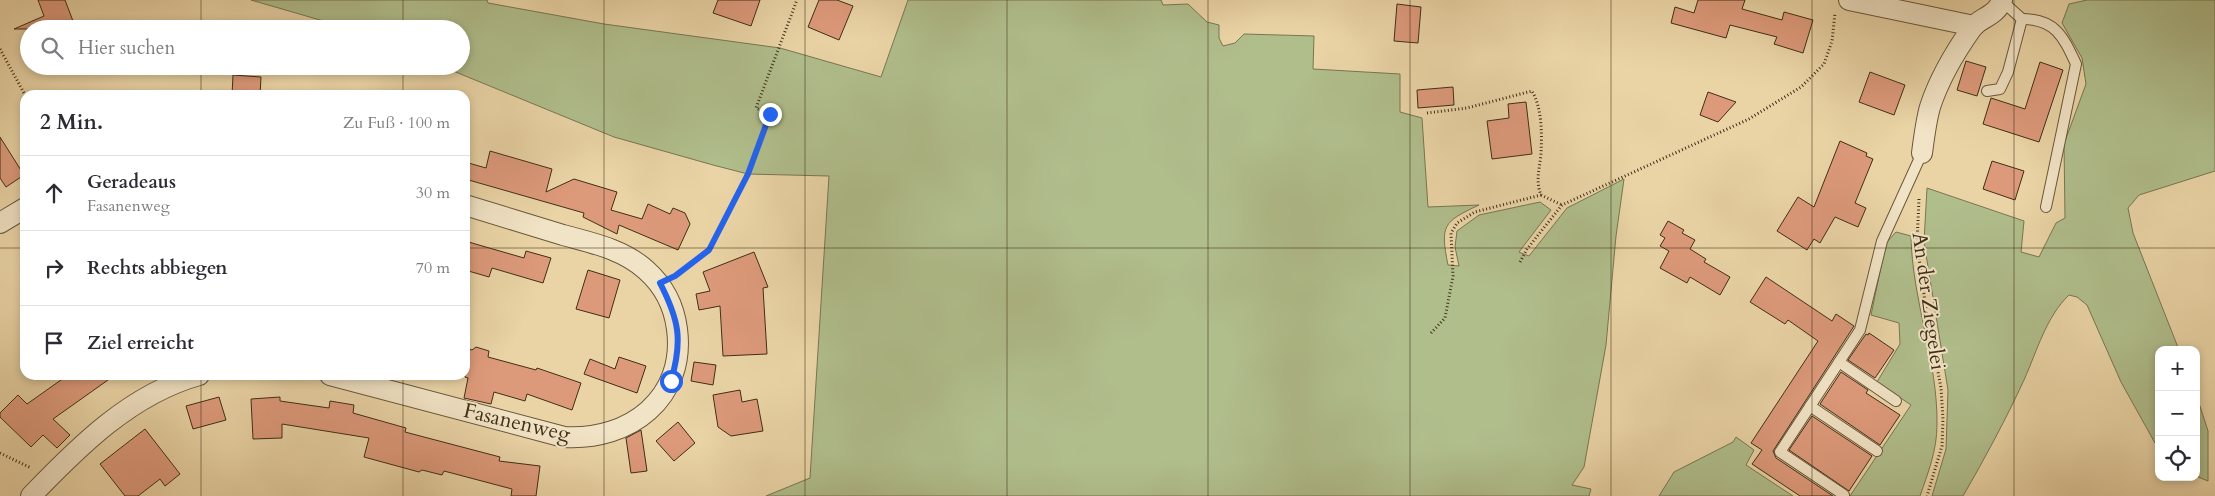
<!DOCTYPE html>
<html lang="de">
<head>
<meta charset="utf-8">
<style>
	body { margin:0; font-family:Cardo,serif; background:#f2f2f3; color:#2b2b33 }
	.controls { position:absolute; right:15px; bottom:15px; display:grid; overflow:hidden; border-radius:10px; box-shadow:0 2px 8px #0003 }
	.controls button { width:45px; height:45px; display:grid; place-items:center; padding:0; border:0; border-bottom:1px solid #e1e1e2; background:#fff; color:#2b2b33; font:25px sans-serif }
	.stop { position:absolute; width:15px; height:15px; margin:-11px; border:4px solid #2563eb; border-radius:50%; background:#fff }
	.stop.end { background:#2563eb; border-color:#fff; box-shadow:0 1px 5px #0008 }
	.list { margin:0; padding:0; list-style:none }
	h2 { display:flex; justify-content:space-between; align-items:center; height:65px; margin:0; padding:0 20px; font-size:21px }
	h2 small { font-size:16px; font-weight:400; color:#7c7c81 }
	.list li { display:grid; grid-template-columns:32px 1fr auto; gap:15px; align-items:center; box-sizing:border-box; height:75px; padding:0 20px; border-top:1px solid #e1e1e2 }
	.list b { display:block; font-size:19px; white-space:nowrap }
	.list p { margin:0; font-size:16px; white-space:nowrap; color:#7c7c81 }
	.list em { font-size:16px; font-style:normal; color:#7c7c81 }
	.icon { flex:none; width:28px; height:28px; fill:none; stroke:currentColor; stroke-width:2; stroke-linecap:round; stroke-linejoin:round }
	.map { position:relative; flex:none; width:2215px; height:496px; overflow:hidden }
	.search { position:absolute; background:#fff; box-shadow:0 2px 8px #0003; left:20px; top:20px; width:450px; height:55px; display:flex; align-items:center; gap:12px; box-sizing:border-box; padding:0 18px; border-radius:28px; color:#7c7c81; font-size:19px }
	.panel { position:absolute; background:#fff; box-shadow:0 2px 8px #0003; left:20px; top:90px; width:450px; height:290px; border-radius:15px }
	.map>svg:first-child { display:block }
</style>
</head>
<body>
<div class="map">
<svg width="2215" height="496" viewBox="0 0 2215 496">
	<rect width="100%" height="100%" fill="#ead4a6"/>
	<filter id="stains"><feTurbulence type="fractalNoise" baseFrequency=".004" numOctaves="4"/><feColorMatrix values="0 0 0 0 .2 0 0 0 0 .09 0 0 0 0 .02 0 0 0 .5 -.17"/></filter>
	<radialGradient id="worn" r=".72"><stop offset=".6" stop-color="#630" stop-opacity="0"/><stop offset="1" stop-color="#630" stop-opacity=".3"/></radialGradient>
	<g fill="#b0be8c" stroke="#787652">
		<path d="M251,0h236l1,3 116,21 176,24 101,29 27,-77h253l2,5 25,-1 19,18 12,3v13l4,8 12,-3 9,-9 70,2 -1,33 87,5v38l22,6 6,89 51,-2c-36,17 -39,20 -31,60l11,1 -4,-19 2,-16 22,-16 61,-13 11,8 -32,42 10,4 38,-48 57,-29 -8,57 -10,109 -22,122 -12,18 19,4 -2,7h-823l44,-18 19,-302 -81,-2 -35,-9 -99,-28 -173,-71h20v-37h-110z"/>
		<path d="M2087,0h128v171l-76,24 -11,13 5,25 46,117h-20v96l-4,-3 -34,-61 -34,-77 -10,-8 -8,-2c-23,22 -32,56 -45,85 -18,39 -39,78 -61,116h-31l14,-47 2,-59 -24,-148 3,-54 97,33 -3,31 18,5 17,-34 9,-5 -1,-74 22,-60 -4,-26 -20,-35 7,-19z"/>
		<path d="M1896,232l15,4c1,64 27,125 26,189 0,25 -9,48 -17,71h-70l61,-91 -34,-23 23,-38 -1,-21 -28,-8 15,-72z"/>
		<path d="M2196,394l12,37v50l-12,-5z"/>
		<path d="M1736,437l18,13 -8,15 47,31h-134l15,-24 59,-30z"/>
	</g>
	<g fill="#dd9a7b" stroke="#402e17">
		<path d="M38,0h27l11,29h-62l30,-13z"/>
		<path d="M718,0h42l-9,26 -38,-13z"/>
		<path d="M819,0h18l16,6 -14,34 -31,-13z"/>
		<path d="M1698,0h47l-3,9 40,11 2,-8 29,8 -10,33 -29,-9 3,-7 -47,-12 -4,13 -55,-15 4,-16 19,6z"/>
		<path d="M1397,4l24,3 -3,36 -24,-2z"/>
		<path d="M1966,61l20,6 -9,29 -20,-6z"/>
		<path d="M2040,62l23,8 -24,72 -56,-18 8,-26 34,11z"/>
		<path d="M1870,72l35,13 -11,30 -35,-13z"/>
		<path d="M233,75l28,2 -1,18h-28z"/>
		<path d="M1453,87l1,18 -36,3 -1,-18z"/>
		<path d="M1708,92l28,10 -18,20 -18,-7z"/>
		<path d="M1526,102l6,52 -40,5 -5,-38 22,-3 -1,-14z"/>
		<path d="M0,137l24,38 -18,12 -6,-9z"/>
		<path d="M1840,141l27,12 -1,3 7,3 -18,44 11,5 -8,19 -23,-10 -15,26 -6,-4 -7,11 -30,-19 21,-34 16,10z"/>
		<path d="M490,151l62,18 -6,23 28,-13 43,13 -6,18 31,9 6,-15 22,10 3,-6 12,5 5,11 -12,26 -59,-25 -2,9 -34,-17 1,-4 -119,-34v-17l21,6z"/>
		<path d="M1992,161l32,10 -9,29 -32,-11z"/>
		<path d="M1668,221l16,9 -2,3 13,7 -5,9 16,10 -2,3 26,15 -10,18 -30,-18 -3,6 -27,-15 9,-17 -9,-5 5,-8 -5,-3z"/>
		<path d="M465,241l59,17 2,-7 25,7 -8,25 -51,-15 -3,9 -24,-7z"/>
		<path d="M754,252l14,35 -5,1 4,66 -44,2 -3,-50 -21,4 -3,-16 14,-3 -7,-19z"/>
		<path d="M588,270l32,10 -11,38 -33,-9z"/>
		<path d="M1766,277l66,44 4,-7 18,12 -81,125 3,7 57,38h-33l-48,-32 10,-14 -11,-7 67,-102 -30,-21 -3,4 -35,-22z"/>
		<path d="M1869,333l25,17 -19,28 -27,-18 18,-26 2,1z"/>
		<path d="M476,347l13,4 -1,6 48,13 1,-2 44,15 -9,27 -45,-16 -2,7 -31,-9 -3,12 -27,-6 4,-20 -3,-1v-29l7,2z"/>
		<path d="M619,357l27,9 -9,27 -53,-19 6,-15 25,10z"/>
		<path d="M694,362l22,3 -3,20 -22,-4z"/>
		<path d="M1841,372l27,18 -2,3 34,22 -20,30 -60,-41z"/>
		<path d="M68,375h47l-62,44 17,16 -13,13 -14,-13 -12,12 -31,-30v-4l18,-18 9,9z"/>
		<path d="M740,390l2,12 15,-3 6,32 -32,5 -13,-9 -5,-32z"/>
		<path d="M219,397l7,23 -33,9 -7,-23z"/>
		<path d="M280,397v4l49,7 1,-7 24,4 -1,8 53,15 -1,4 95,25 -1,4 41,5 -4,30h-25l1,-7 -68,-18 -2,4 -20,-5 -3,2 -55,-15 5,-19 -87,-14v14l-29,1 -2,-40z"/>
		<path d="M1812,416l60,40 -23,35 -60,-41z"/>
		<path d="M678,422l17,21 -21,18 -18,-20z"/>
		<path d="M145,429l35,45 -15,12 -5,-7 -22,17h-13l-25,-32z"/>
		<path d="M641,430l6,41 -16,2 -5,-35z"/>
	</g>
	<g fill="none" stroke-linecap="round" stroke-linejoin="round">
		<defs>
			<g id="service">
				<path d="M2022,19c33,0 41,17 54,45l-30,143"/>
				<path d="M1987,91l13,-2 8,-17 14,-53 -20,-18"/>
				<path d="M1839,362l57,39"/>
				<path d="M1810,406l67,45"/>
				<path d="M1844,495l-64,-43 80,-122 22,-89 40,-88"/>
			</g>
			<g id="minor">
				<path d="M1849,0l125,26"/>
				<path d="M1922,153c2,-15 4,-32 8,-46 9,-28 25,-55 42,-79 8,-11 24,-11 30,-28"/>
				<path d="M0,223l25,-15"/>
				<path d="M330,375l234,62c66,4 122,-39 113,-108 -3,-23 -14,-44 -31,-59 -23,-21 -54,-27 -83,-35 -33,-10 -65,-20 -98,-30"/>
				<path d="M31,496c48,-50 100,-102 168,-121"/>
			</g>
		</defs>
		<use href="#service" stroke="#6a583b" stroke-width="12"/>
		<use href="#minor" stroke="#6a583b" stroke-width="22"/>
		<g stroke="#402e17" stroke-width="3" stroke-dasharray="1 2.5" stroke-linecap="butt">
			<path d="M0,49l25,46"/>
			<path d="M1427,113l40,-5 65,-17c10,17 10,42 9,62 -1,15 -6,27 0,42l21,10"/>
			<path d="M1919,199l-2,44 8,59 16,86 2,31 -1,27 -15,50"/>
			<path d="M1520,262l7,-13 35,-44 187,-86 52,-32 23,-23 8,-23 3,-28"/>
			<path d="M676,275l33,-25 39,-76 22,-60 -14,-6 41,-108"/>
			<path d="M1431,333l14,-15 8,-42 -2,-43 6,-10 18,-11 66,-17"/>
			<path d="M0,453l31,15"/>
		</g>
		<use href="#service" stroke="#f1e3c5" stroke-width="10"/>
		<use href="#minor" stroke="#f1e3c5" stroke-width="20"/>
	</g>
	<g fill="none" stroke-linecap="round" stroke-linejoin="round">
		<path stroke="#2563eb" stroke-width="6" d="M671,381c12,-41 8,-61 -11,-98l15,-7 34,-26 39,-76 22,-60"/>
	</g>
	<path fill="none" stroke="#402e17" stroke-width="1" stroke-opacity="0.55" d="M201,0v29M403,0v29M604,0v496M805,0v496M1007,0v496M1208,0v496M1410,0v496M1611,0v496M1812,0v496M2014,0v496M201,66v29M403,66v29M0,248h25M465,248h1750M201,375v121M403,375v121"/>
	<g text-anchor="middle" stroke-width="4" stroke-linejoin="round" paint-order="stroke">
		<g font-size="21" fill="#402e17" stroke="#f1e3c5">
			<text transform="translate(1929 301) rotate(82)" y="7">An der Ziegelei</text>
			<text transform="translate(517 422) rotate(13)" y="7">Fasanenweg</text>
		</g>
	</g>
	<rect width="100%" height="100%" filter="url(#stains)"/>
	<rect width="100%" height="100%" fill="url(#worn)"/>
</svg>
<div class="controls">
<button>+</button>
<button>−</button>
<button><svg class="icon" aria-label="locate" viewBox="0 0 24 24"><circle cx="12" cy="12" r="6"/><path d="M12 2v4M12 18v4M2 12h4M18 12h4"/></svg></button>
</div>
<div class="stop" style="left:671px;top:381px"></div>
<div class="stop end" style="left:770px;top:114px"></div>
<div class="search"><svg class="icon" aria-label="search" viewBox="0 0 24 24"><circle cx="10" cy="10" r="6"/><path d="M15 15l6 6"/></svg>Hier suchen</div>
<section class="panel">
<h2>2 Min.<small>Zu Fuß · 100 m</small></h2>
<ul class="list">
<li><svg class="icon" aria-label="ahead" viewBox="0 0 24 24"><path d="M12 20V5M6 11l6-6 6 6"/></svg><div><b>Geradeaus</b><p>Fasanenweg</p></div><em>30 m</em></li>
<li><svg class="icon" aria-label="right" viewBox="0 0 24 24"><path d="M7 20v-9h11M14 6l5 5-5 5"/></svg><div><b>Rechts abbiegen</b></div><em>70 m</em></li>
<li><svg class="icon" aria-label="arrive" viewBox="0 0 24 24"><path d="M6 21V4h12l-3 4 3 4H6"/></svg><div><b>Ziel erreicht</b></div></li>
</ul>
</section>
</div>
</body>
</html>
